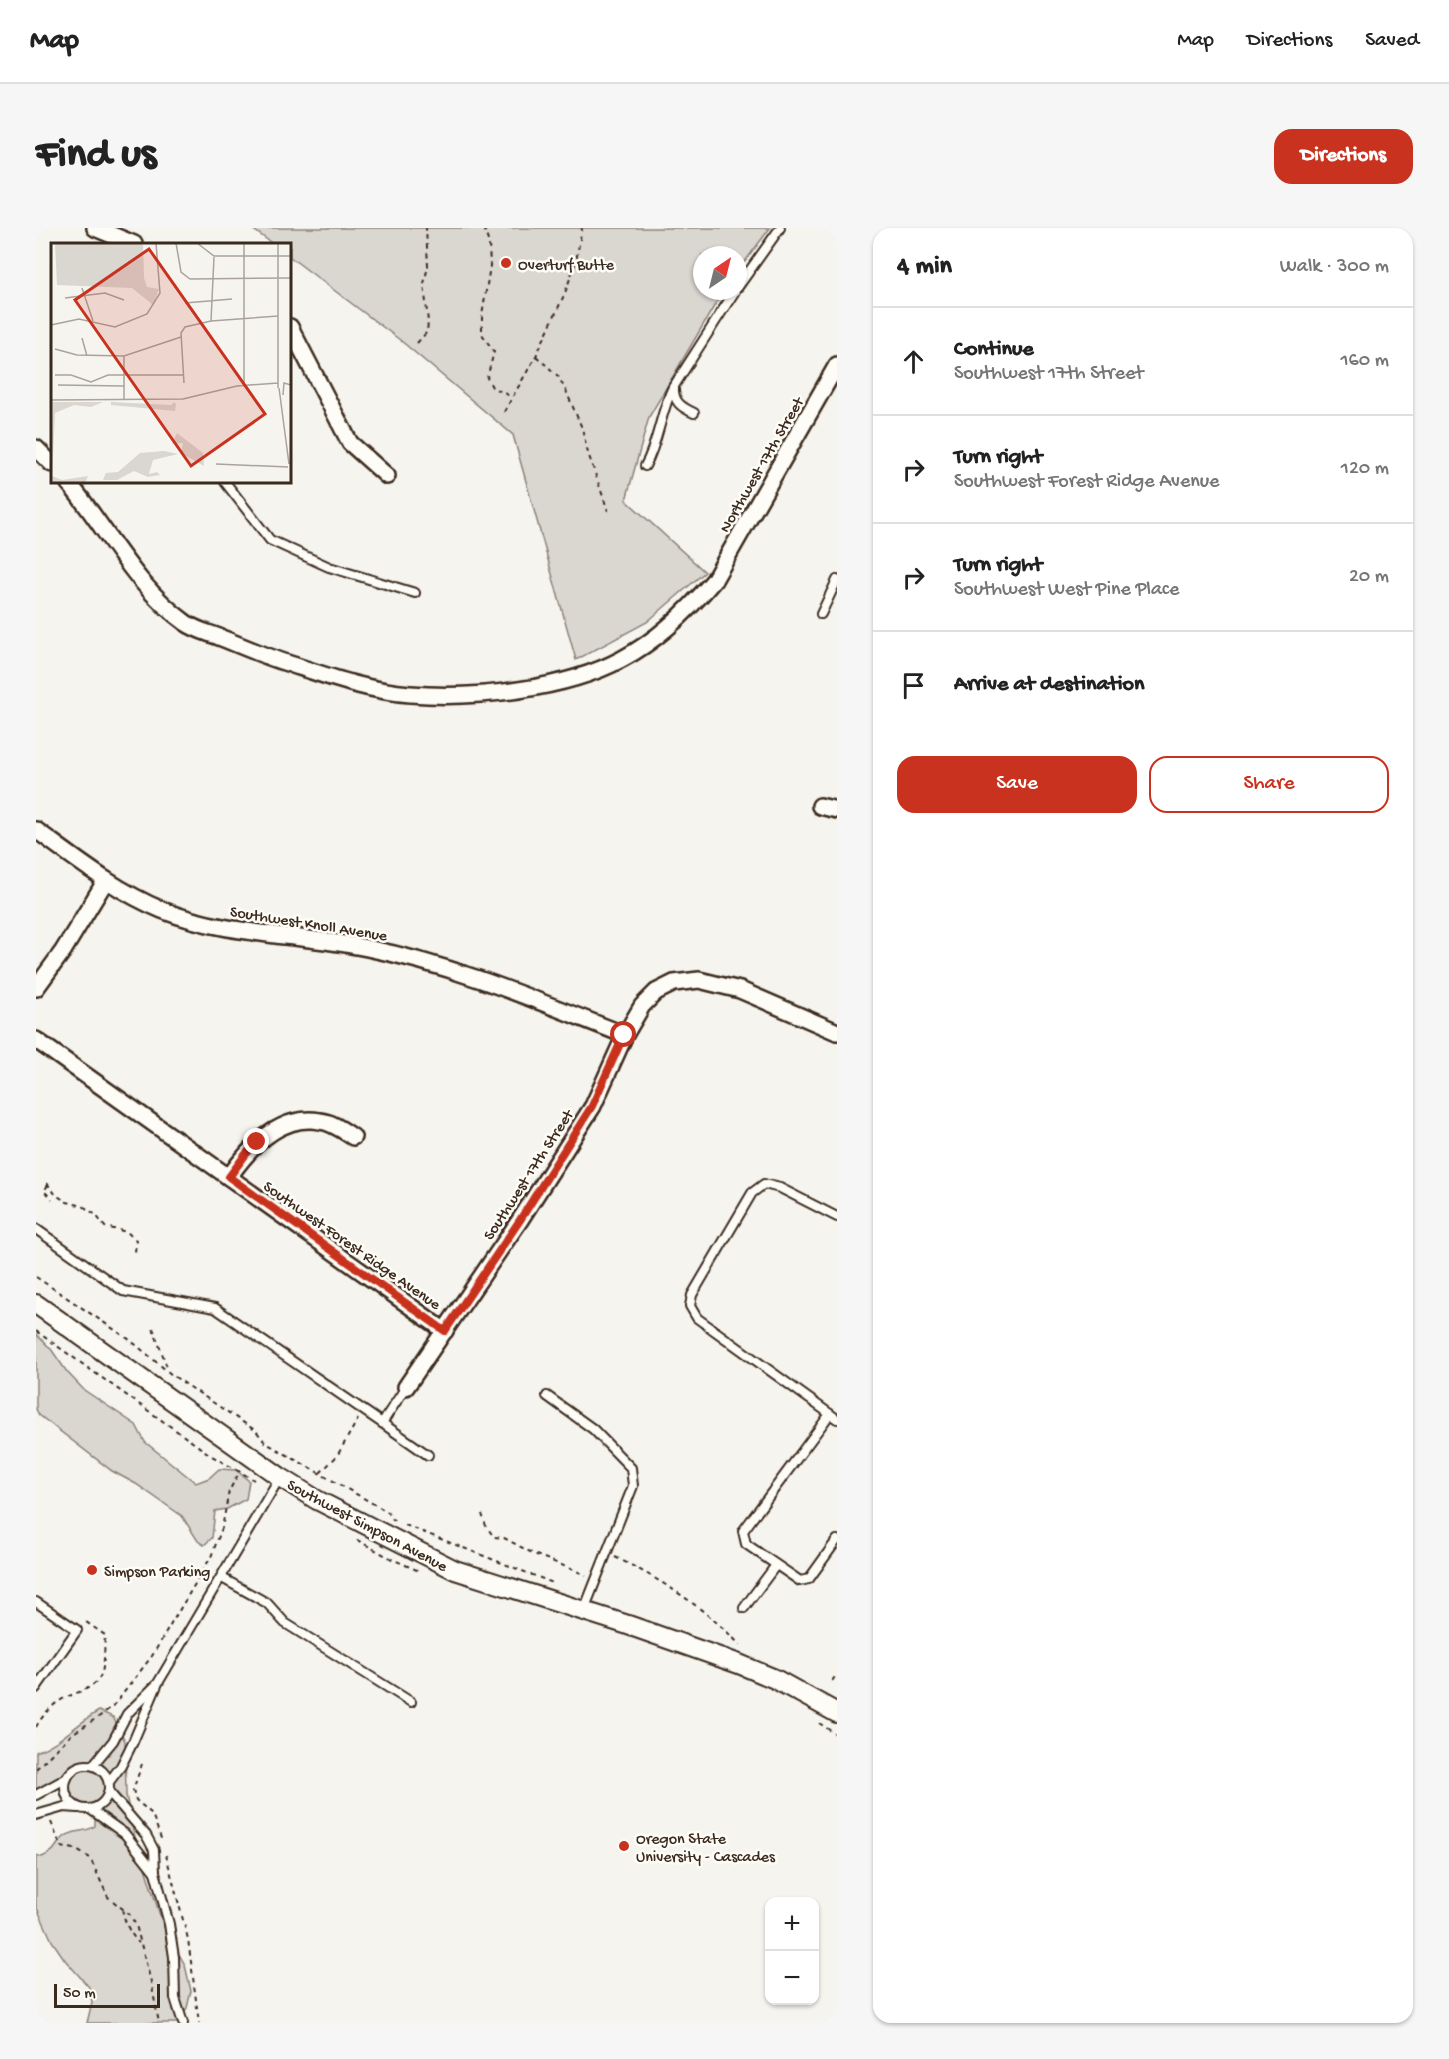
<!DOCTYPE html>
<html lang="en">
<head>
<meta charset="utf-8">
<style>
	body { margin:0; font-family:"Gochi Hand",sans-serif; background:#f6f6f6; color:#222 }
	.controls { position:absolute; right:18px; bottom:18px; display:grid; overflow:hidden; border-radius:12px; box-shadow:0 2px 4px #0004 }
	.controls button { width:54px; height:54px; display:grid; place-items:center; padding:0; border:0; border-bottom:2px solid #e0e0e0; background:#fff; color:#222; font:30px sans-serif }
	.compass { position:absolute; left:657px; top:18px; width:54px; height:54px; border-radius:50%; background:#fff; box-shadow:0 2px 4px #0004; rotate:35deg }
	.scale { position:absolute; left:18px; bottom:15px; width:106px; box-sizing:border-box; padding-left:6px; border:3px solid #3b2a1e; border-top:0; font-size:16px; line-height:21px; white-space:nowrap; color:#3b2a1e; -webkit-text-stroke:4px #fdfcf7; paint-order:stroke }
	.stop { position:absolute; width:18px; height:18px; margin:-14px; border:4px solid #c8321e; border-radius:50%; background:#fff }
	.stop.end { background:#c8321e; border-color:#fff; box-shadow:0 2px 6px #0008 }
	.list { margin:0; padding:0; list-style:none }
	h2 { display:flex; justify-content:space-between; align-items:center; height:78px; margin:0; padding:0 24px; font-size:26px }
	h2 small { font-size:20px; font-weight:400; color:#767676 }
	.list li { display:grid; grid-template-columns:39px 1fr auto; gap:18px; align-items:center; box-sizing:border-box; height:108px; padding:0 24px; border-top:2px solid #e0e0e0 }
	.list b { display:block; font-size:22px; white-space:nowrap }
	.list p { margin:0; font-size:20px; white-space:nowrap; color:#767676 }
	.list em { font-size:20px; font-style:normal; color:#767676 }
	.actions { display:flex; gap:12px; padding:18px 24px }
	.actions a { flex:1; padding:14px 0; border:2px solid #c8321e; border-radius:18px; text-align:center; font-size:21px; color:#c8321e }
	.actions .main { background:#c8321e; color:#fff }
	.icon { flex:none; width:33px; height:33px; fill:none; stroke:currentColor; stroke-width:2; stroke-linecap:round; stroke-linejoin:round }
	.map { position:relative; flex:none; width:801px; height:1795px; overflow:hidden; border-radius:18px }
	header { display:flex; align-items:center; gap:36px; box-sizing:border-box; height:84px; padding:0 30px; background:#fff; border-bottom:2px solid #e0e0e0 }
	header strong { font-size:28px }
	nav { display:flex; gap:33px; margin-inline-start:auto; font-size:21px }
	.intro { display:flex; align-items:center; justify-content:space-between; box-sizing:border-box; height:144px; padding:0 36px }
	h1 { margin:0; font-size:42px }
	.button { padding:15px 27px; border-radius:18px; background:#c8321e; color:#fff; font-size:21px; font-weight:700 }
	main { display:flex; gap:36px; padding:0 36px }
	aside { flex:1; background:#fff; border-radius:18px; box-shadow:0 2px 4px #0004 }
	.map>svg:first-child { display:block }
</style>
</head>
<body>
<header>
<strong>Map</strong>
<nav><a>Map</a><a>Directions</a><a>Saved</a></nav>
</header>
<div class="intro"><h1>Find us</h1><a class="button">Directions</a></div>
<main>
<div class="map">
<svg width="801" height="1795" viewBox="0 0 801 1795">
	<rect width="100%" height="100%" fill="#f5f4ee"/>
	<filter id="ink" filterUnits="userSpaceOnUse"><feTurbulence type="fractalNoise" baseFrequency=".0167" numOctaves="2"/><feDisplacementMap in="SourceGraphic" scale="12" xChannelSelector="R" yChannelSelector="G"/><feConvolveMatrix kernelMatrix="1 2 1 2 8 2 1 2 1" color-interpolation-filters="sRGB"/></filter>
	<g filter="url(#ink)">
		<g fill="#dad6d0" stroke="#8a8077" stroke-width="1.5">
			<path d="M215,0h519l-32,43v-16h-36v36h21l-74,126 -23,83 79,72 -58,50 -71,38 -63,-225 -113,-95 -110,-83v-13h-17z"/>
			<path d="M0,1106l15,15 16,23 17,18 52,35 9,17 51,41 13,-5 10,-9 17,1 13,11 -3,18 -19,10 -12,2 -3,27 -8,7 -6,-4 -16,-25 -46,-32 -24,-13 -73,-56 -3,-6z"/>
			<path d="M63,1483l14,6 12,24 1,54 7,35 30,95 22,40 6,26 -4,17 -9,15h-91l5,-21 -3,-15 -24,-27 -13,-19 -16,-35v-51l6,2c17,-8 10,-9 21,-19 9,-9 23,-5 32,-12v-8l-27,-21 -6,-14 -5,-3 -21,11v-39c25,-9 41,-29 63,-41z"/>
		</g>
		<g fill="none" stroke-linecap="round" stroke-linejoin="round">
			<defs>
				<g id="service">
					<path d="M702,59l42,-59"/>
					<path d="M658,185c-13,-6 -21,-11 -20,-27l61,-95"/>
					<path d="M609,238c14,-25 15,-53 28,-79"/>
					<path d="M189,254l45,58 59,27 86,26"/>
					<path d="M785,386l16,-34"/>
					<path d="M801,989l-57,-29 -16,-4 -12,9 -60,102 -2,11 7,12 140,101"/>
					<path d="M0,1001l87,62 92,17 167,115"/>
					<path d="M370,1159l-24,36 46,32"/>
					<path d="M511,1168l46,33 38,39 2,18 -49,124"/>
					<path d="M794,1186l-87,117 3,13 54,37 9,-2 28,-39"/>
					<path d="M186,1350l45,25 18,20 126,79"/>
					<path d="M0,1374l41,28 -41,58"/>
					<path d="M708,1380l32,-43"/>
					<circle cx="51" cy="1559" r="22"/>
					<path d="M57,1537l20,-24 14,-27 28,-28"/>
					<path d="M73,1554l12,-16 12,-24 25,-59 122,-206"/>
					<path d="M73,1564l37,43 8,15 1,22 14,52 5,33 1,41 8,25"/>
					<path d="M0,1567l31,-17"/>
					<path d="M54,1581l35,25 30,38"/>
					<path d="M0,1587l28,-8 14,1"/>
				</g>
				<g id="minor">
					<path d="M59,0l39,16"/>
					<path d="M254,99l60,116 37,33"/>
					<path d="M0,220l16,16"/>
					<path d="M32,254c40,48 66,104 118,141 10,7 23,10 33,14 23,9 45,19 68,26 40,13 81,28 123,31 64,5 155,-4 212,-35 36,-19 66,-48 92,-79l123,-215"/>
					<path d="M784,578l17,4"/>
					<path d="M0,602c40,29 80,61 126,80 65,26 138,24 205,38 90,18 173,54 258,87"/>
					<path d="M0,760l27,-37 43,-71"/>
					<path d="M0,812l409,291"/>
					<path d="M193,949c20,-29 51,-63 91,-56 12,1 24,10 33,16"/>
					<path d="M370,1159l114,-167 73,-114 32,-71 17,-29 14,-14 18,-9 25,-3 41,10 97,42"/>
				</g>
				<path id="tertiary" d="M0,1076l244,173 37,23 138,70 173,55 111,39 36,15 62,34"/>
			</defs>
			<use href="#service" stroke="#3b2a1e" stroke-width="12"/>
			<use href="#minor" stroke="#3b2a1e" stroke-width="20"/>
			<use href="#tertiary" stroke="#3b2a1e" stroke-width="22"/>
			<g stroke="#3b2a1e" stroke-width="2" stroke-dasharray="4.5 4.5" stroke-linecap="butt">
				<path d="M448,0l5,16 1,22 -8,50v18l12,18 -7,26 5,9 20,10"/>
				<path d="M381,115l10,-11 1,-10 -4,-38 4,-18 -2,-38"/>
				<path d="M500,128l22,20 8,15 16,37 6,25 20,58"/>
				<path d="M468,184l32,-56 29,-63 11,-32 6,-33"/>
				<path d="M11,955l9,12 11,7 16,4 13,9 9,12 22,5 9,8 -1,13"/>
				<path d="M12,957l-4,6 8,8"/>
				<path d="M0,1049l94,63 42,35 84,56 10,12 122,69 6,9"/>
				<path d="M117,1100l15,42"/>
				<path d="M0,1103l176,125 42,24"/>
				<path d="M284,1245l17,-17 21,-37"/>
				<path d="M446,1286l4,12 8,11 10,1 30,16 52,21"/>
				<path d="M369,1297l148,58"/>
				<path d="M321,1312l35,19 27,12"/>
				<path d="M579,1329c47,23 89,50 125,88"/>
				<path d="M796,1453l5,-7"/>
				<path d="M783,1495l18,12"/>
				<path d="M0,1499c6,-11 17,-24 29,-29 13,-7 32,-9 37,-26 3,-11 2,-25 3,-37l-19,-13"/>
				<path d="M106,1536l-9,26 3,10 16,14 10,27"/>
				<path d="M0,1541l36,-35 28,-18 15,-12 37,-48 59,-99 11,-29 7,-37 11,-20"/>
				<path d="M15,1594l10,25 14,2 15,9 18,39 21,17 7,11 15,57 8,41"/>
				<path d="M130,1627l22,84 11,84"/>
				<path d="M86,1681c3,13 7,24 17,34"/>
			</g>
			<use href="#service" stroke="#fdfcf7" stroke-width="8"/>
			<use href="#minor" stroke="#fdfcf7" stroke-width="15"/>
			<use href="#tertiary" stroke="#fdfcf7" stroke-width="18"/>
		</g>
	</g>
	<g fill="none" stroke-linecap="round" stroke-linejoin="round" filter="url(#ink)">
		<path stroke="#c8321e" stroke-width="8" d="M221,914l-11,12 -17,23 216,154 75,-111 72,-114 32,-71"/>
	</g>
	<g fill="#c8321e" stroke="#fdfcf7" stroke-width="2">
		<circle cx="470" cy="35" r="6"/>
		<circle cx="56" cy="1342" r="6"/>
		<circle cx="588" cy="1618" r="6"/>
	</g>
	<g text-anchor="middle" stroke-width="5" stroke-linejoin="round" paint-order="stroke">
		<g font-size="16" fill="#3b2a1e" stroke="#fdfcf7" text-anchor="start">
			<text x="482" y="41">Overturf Butte</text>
			<text x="68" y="1348">Simpson Parking</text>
			<text x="600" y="1615">Oregon State<tspan x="600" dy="18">University - Cascades</tspan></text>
		</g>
		<g font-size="16" fill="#3b2a1e" stroke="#fdfcf7">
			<text transform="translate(724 236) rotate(-60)" y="6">Northwest 17th Street</text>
			<text transform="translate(273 694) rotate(9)" y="6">Southwest Knoll Avenue</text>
			<text transform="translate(491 946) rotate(-57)" y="6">Southwest 17th Street</text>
			<text transform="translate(317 1016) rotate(35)" y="6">Southwest Forest Ridge Avenue</text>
			<text transform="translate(332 1296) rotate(28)" y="6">Southwest Simpson Avenue</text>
		</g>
	</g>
	<g transform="translate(15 15)">
		<rect width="240" height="240" fill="#f5f4ee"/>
		<path d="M4,0h88l1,35 3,9 12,2 -6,16 -21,-17 -75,-3zM0,159h52l-12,5 -17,-2 -19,8 -3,63 10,4 26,-4 -3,7h-34zM60,159l60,3 3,-3 2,2 -1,7 -64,-6zM126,190l26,20 1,13 -23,-13 2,-10 -11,1zM113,208l14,3 -25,6 -4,14 8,-2 3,3 -12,2 -14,-6 -17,9h-14l3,-7 12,-1 22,-19z" fill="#dad6d0"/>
		<path fill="none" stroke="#aba39b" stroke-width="1.5" d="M125,0l5,29 9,7 101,-1M146,0l17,13h77M227,0v145M31,45l11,33M14,55l40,-5 19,7M134,60l47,-4M160,78l3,-64M0,82l28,-6 36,8 32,-13 13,-21 -4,-50M31,95l5,18M4,106l22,6 47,1 57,-19M73,113v43M4,132h16l20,7 17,-7h76M133,140l-3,-50 4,-6 26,-6 67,-5M7,142l66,1M193,142v-142M228,145l10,76M232,152l1,-12 7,2M0,157l132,-1 54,-13 41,-3M165,221l72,3"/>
		<path fill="#c8321e" fill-opacity="0.15" stroke="#c8321e" stroke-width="3" d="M98,6l116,165 -74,52 -116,-166z"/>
		<rect width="240" height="240" fill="none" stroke="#3b2a1e" stroke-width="3"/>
	</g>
</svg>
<div class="controls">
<button>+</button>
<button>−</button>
</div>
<svg class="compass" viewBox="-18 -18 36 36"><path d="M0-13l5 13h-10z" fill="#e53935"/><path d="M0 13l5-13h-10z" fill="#767676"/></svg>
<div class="scale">50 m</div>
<div class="stop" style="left:588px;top:807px"></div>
<div class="stop end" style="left:221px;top:914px"></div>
</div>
<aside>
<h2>4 min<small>Walk · 300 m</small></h2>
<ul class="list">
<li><svg class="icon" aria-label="ahead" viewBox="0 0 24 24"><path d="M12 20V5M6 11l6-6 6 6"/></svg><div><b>Continue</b><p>Southwest 17th Street</p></div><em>160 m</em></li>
<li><svg class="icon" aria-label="right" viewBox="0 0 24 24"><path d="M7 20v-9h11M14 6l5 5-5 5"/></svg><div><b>Turn right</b><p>Southwest Forest Ridge Avenue</p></div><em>120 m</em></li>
<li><svg class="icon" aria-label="right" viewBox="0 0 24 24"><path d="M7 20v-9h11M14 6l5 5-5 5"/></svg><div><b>Turn right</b><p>Southwest West Pine Place</p></div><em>20 m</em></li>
<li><svg class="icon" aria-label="arrive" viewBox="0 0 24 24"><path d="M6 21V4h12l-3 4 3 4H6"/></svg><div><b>Arrive at destination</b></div></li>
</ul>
<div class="actions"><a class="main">Save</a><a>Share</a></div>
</aside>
</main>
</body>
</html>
